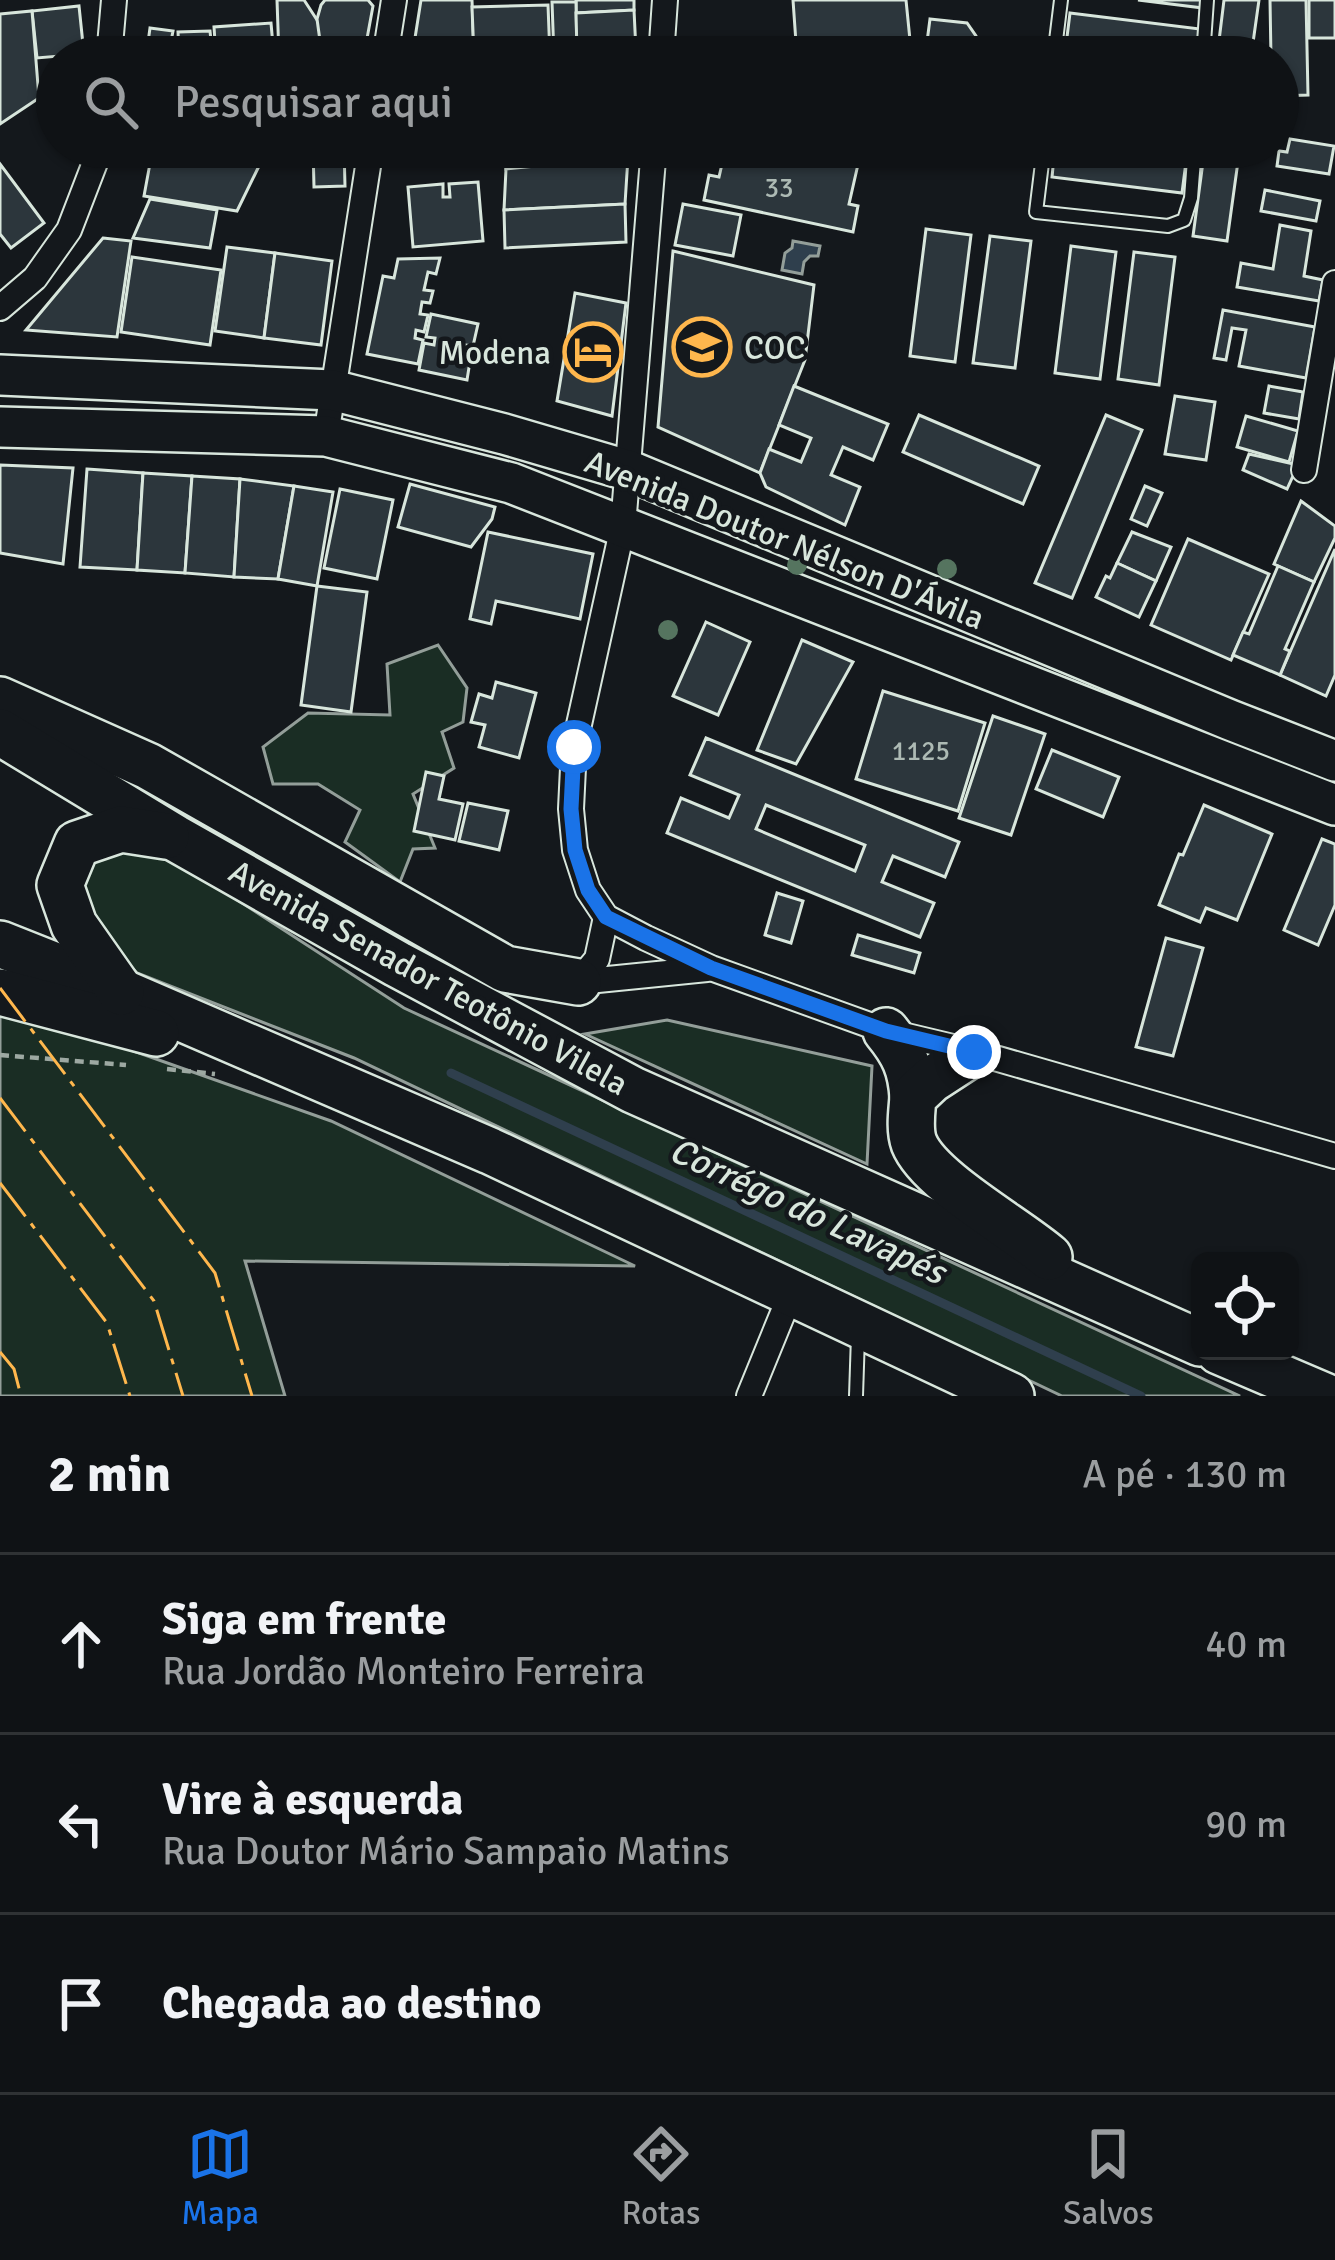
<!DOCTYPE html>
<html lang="pt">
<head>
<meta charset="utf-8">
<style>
	body { margin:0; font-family:Signika,sans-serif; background:#181b1e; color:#f1f3f6 }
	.controls { position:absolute; right:36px; bottom:36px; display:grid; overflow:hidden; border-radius:18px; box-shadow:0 3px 9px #0004 }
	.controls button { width:108px; height:108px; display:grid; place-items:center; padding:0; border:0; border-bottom:3px solid #2f3234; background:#0f1215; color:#f1f3f6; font:60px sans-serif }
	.stop { position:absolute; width:36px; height:36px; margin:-27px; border:9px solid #1a73e8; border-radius:50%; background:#fff }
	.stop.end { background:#1a73e8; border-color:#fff; box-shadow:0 3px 12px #0008 }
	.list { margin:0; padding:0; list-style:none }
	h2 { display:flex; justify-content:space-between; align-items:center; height:156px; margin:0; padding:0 48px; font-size:51px }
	h2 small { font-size:39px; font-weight:400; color:#9b9ea0 }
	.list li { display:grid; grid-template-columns:78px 1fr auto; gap:36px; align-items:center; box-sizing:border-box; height:180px; padding:0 48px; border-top:3px solid #2f3234 }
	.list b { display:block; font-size:45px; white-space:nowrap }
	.list p { margin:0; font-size:39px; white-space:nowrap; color:#9b9ea0 }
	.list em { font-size:39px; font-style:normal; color:#9b9ea0 }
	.icon { flex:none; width:66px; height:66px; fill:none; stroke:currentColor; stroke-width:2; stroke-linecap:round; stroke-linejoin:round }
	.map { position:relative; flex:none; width:1335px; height:1396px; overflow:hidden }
	.search { position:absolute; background:#0f1215; box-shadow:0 3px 9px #0004; left:36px; right:36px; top:36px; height:132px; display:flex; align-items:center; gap:30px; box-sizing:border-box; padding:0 42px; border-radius:66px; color:#9b9ea0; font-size:45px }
	.sheet { height:696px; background:#0f1215 }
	nav { display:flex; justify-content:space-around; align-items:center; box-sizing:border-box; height:168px; border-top:3px solid #2f3234; background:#0f1215; font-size:33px; color:#9b9ea0 }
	nav a { display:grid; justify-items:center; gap:6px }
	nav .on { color:#1a73e8 }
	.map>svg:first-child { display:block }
</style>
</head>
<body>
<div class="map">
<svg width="1335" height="1396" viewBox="0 0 1335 1396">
	<rect width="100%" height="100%" fill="#14181c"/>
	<g fill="#1a2d24" stroke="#939e99" stroke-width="3">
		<path d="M438,645l29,43 -4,34 -21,10 12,36 -41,26 22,54 -22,1 -13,33 -55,-40 15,-32 -42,-26h-45l-10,-37 45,-34 82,2 -3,-51z"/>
		<path d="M117,848l51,7 236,153 836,388h-178l-708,-338 -217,-85 -43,-45 -22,-42 15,-28z"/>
		<path d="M0,1012l77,19 254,90 304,145 -390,-5 40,135h-285z"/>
		<path d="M667,1020l205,46 -5,98 -282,-130z"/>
	</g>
	<path fill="#2f3f4d" stroke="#939e99" stroke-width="3" d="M793,241l27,5 -2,10h-8l-6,6 -2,12 -20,-4 3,-17 7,-5z"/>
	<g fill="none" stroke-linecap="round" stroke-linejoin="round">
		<path stroke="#2f3f4d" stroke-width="9" d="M451,1073l690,323"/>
	</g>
	<g fill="#2c363c" stroke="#d8e6dc" stroke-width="3" fill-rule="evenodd">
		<path d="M277,0h27l15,23 2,34h-42z"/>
		<path d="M325,0h43l5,6 -7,38 -13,13h-13l-19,-9 -4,-29 4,-14z"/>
		<path d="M421,0h51l2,57h-62z"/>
		<path d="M576,0h58v10l-58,3z"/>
		<path d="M793,0h113l5,50 -114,7z"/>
		<path d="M1138,0h66l-1,8z"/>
		<path d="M1224,0h35l-8,57h-34z"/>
		<path d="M1270,0h36l2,95 -30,1v-39h-7z"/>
		<rect x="1309" y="0" width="26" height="38"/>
		<path d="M552,2h24l1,55h-23z"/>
		<path d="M548,5l2,52h-76l-2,-50z"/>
		<path d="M79,6l5,48 -47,4 -5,-47z"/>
		<path d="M634,10l2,41 -59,2 -1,-40z"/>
		<path d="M32,11l7,87 -39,26v-110z"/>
		<path d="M1070,13l130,16 -3,28h-102l-30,-4z"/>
		<path d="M930,19l37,4 9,13 -2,21h-49z"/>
		<path d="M271,23l3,34h-58l-2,-30z"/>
		<path d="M150,28l23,3 -5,26h-22z"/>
		<path d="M210,31l2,19 -33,2 -1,-20z"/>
		<path d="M636,51v6h-59v-4z"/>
		<path d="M1290,139l44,7 -5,28 -52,-8 2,-15 8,1z"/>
		<path d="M148,147h71v7l-71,-1z"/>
		<path d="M313,147h31l1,39 -31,1z"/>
		<path d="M505,147h124l-1,10 -122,12z"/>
		<path d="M726,147h145l-4,15 -8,-2 -10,44 9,2 -5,26 -149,-32 5,-25 10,2z"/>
		<path d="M915,147h38l-3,19 -36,-4z"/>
		<path d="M1055,147h78l54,7 -5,39 -130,-16z"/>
		<path d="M1205,147h35l-13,94 -34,-5z"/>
		<path d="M628,157l-3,47 -121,6 2,-41z"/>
		<path d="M151,158l109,6 -23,47 -93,-15z"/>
		<path d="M0,164l44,59 -33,25 -11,-14z"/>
		<path d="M478,182l5,59 -70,6 -5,-60 35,-3v13h7l-1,-13z"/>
		<path d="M1265,190l55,11 -4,20 -55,-10z"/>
		<path d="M150,199l67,11 -7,38 -77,-10z"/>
		<path d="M625,204l1,38 -121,6 -1,-38z"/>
		<path d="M683,204l58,11 -8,41 -58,-11z"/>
		<path d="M1280,225l31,6 -7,45 19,4 -4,21 -82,-14 4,-24 32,6z"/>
		<path d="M926,229l45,6 -16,127 -45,-6z"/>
		<path d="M990,236l41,5 -16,127 -42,-5z"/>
		<path d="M103,238l28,3 -14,96 -91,-7z"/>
		<path d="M1071,246l45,6 -16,127 -45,-6z"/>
		<path d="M227,247l48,6 -11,85 -49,-7z"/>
		<path d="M673,251l141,34 -9,75 -45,113 -102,-46z"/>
		<path d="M1134,252l41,5 -16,128 -41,-6z"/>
		<path d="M275,253l57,8 -11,84 -57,-7z"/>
		<path d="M132,257l89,13 -11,75 -89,-13z"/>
		<path d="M440,258l-4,16 -8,-2 -4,18 9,1 -3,12 -8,-1 -2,12 8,1 -4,17 -8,-2 -1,8 8,2 -5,24 -51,-10 16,-78 11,2 4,-19z"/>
		<path d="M575,293l51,10 -14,113 -55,-15z"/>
		<path d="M1223,310l92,17 -9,51 -67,-12 7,-36 -14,-2 -6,32 -12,-2z"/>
		<path d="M431,314l47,10 -5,22 -8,-1 -2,8 8,2 -4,25 -48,-10 5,-27 10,2 1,-7 -9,-1z"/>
		<path d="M794,386l94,38 -15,36 -30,-13 -12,28 29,12 -15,38 -79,-38 -6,-14 9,-24 32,13 10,-24 -32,-13z"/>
		<path d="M1269,386l34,6 -4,27 -35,-6z"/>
		<path d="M1175,396l40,6 -9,58 -41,-6z"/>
		<path d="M919,415l120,51 -16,38 -120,-52z"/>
		<path d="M1106,415l36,15 -70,168 -37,-15z"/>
		<path d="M1246,416l52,15 -9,31 -52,-15z"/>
		<path d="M1249,454l49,11 -11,24 -44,-19z"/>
		<path d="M0,465l73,3 -10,96 -63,-11z"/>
		<path d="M87,469l56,4 -6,97 -57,-3z"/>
		<path d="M143,473l49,3 -7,97 -48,-3z"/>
		<path d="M192,476l48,3 -6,98 -49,-4z"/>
		<path d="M240,479l54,7 -16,93 -44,-2z"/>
		<path d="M410,484l85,23 -3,12 -21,28 -73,-20z"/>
		<path d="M294,486l39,6 -16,94 -39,-7z"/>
		<path d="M1145,486l17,7 -15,33 -16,-7z"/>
		<path d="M340,489l53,11 -16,79 -53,-11z"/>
		<path d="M1301,501l34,25v12l-21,44 -40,-18z"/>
		<path d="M488,532l105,22 -13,65 -84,-18 -5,23 -21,-5z"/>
		<path d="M1132,532l39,15 -15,34 -39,-18z"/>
		<path d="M1188,539l81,35 -38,86 -80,-35z"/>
		<path d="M1335,549v126l-9,21 -46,-21z"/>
		<path d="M1117,563l39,18 -17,36 -43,-20 10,-21 4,2z"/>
		<path d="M1278,566l36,16 -29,67 5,2 -10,24 -47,-20 10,-23 6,2z"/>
		<path d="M317,586l50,6 -16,120 -50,-7z"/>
		<path d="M706,622l44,20 -32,73 -45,-19z"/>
		<path d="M802,640l51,22 -57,102 -39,-14z"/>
		<path d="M496,682l40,11 -17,65 -40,-11 6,-22 -14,-3 8,-28 13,4z"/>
		<path d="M883,691l102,32 -27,88 -102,-32z"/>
		<path d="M993,716l52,18 -34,101 -52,-17z"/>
		<path d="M706,738l253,104 -14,35 -52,-21 -11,26 52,21 -14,34 -253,-104 14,-35 48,20 10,-23 -49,-20zM766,805l99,40 -10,26 -99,-42z"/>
		<path d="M1052,750l67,27 -16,40 -67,-28z"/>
		<path d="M426,772l18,4 -5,23 24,5 -8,36 -41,-9z"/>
		<path d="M468,803l40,8 -9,39 -40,-9z"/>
		<path d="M1204,805l68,29 -35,86 -31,-12 -6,14 -41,-17 20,-51 4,1z"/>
		<path d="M1322,839l13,5v61l-17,40 -34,-15z"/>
		<path d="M777,893l26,8 -12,42 -26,-8z"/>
		<path d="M858,935l62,18 -6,20 -62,-18z"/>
		<path d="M1166,938l37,10 -30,108 -37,-9z"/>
	</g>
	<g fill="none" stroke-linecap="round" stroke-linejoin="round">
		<defs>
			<g id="lane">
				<path d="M1054,57l7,-57"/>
				<path d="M1203,57l4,-57"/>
				<path d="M1044,147l-8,65 132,14 16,-6 7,-22 4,-51"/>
				<path d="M856,1396l2,-60"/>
			</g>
			<g id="street">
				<path d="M109,57l5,-57"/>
				<path d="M385,57l9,-57"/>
				<path d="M661,57l4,-57"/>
				<path d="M654,147l-31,379 -49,221 -3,62 4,41 13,40 18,27 40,21 65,30 175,63 88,21 361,104"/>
				<path d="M0,308l35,-30 34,-48 32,-83"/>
				<path d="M326,436l45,-289"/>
				<path d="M1304,470l31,-187"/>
				<path d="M578,982l129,-13"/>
				<path d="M578,982l19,-23 9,-42"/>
				<path d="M749,1396l43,-105"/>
			</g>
			<g id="primary">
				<path d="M0,375l332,15 172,44 126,37 600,249 105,41"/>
				<path d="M0,427l326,9 185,47 824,322"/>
			</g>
			<g id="highway">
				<path d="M0,700l148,66 357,203 73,13"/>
				<path d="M0,732l175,106 222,126 236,126 567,253"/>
				<path d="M0,944l121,48 369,159 521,245"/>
				<path d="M0,992l156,41"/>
				<path d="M121,992l-47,-67 -14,-40 17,-41 44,-15 45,7"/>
				<path d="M886,1031c18,22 25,37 27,66"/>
				<path d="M974,1052l-43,28 -18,17c-1,14 -4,32 1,46 15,38 103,86 135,114"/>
				<path d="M1219,1351l105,45"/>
			</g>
		</defs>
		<use href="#lane" stroke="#d8e6dc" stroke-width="16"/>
		<use href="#street" stroke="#d8e6dc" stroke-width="28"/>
		<use href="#primary" stroke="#d8e6dc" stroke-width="44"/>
		<use href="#highway" stroke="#d8e6dc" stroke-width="50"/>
		<g stroke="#9da8a2" stroke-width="4.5" stroke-dasharray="9 6" stroke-linecap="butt">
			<path d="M0,1055l126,10"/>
			<path d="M167,1069l48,5"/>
		</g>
		<use href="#lane" stroke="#14181c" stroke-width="12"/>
		<use href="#street" stroke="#14181c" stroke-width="24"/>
		<use href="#primary" stroke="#14181c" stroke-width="39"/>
		<use href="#highway" stroke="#14181c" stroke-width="45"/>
		<g stroke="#ffb74d" stroke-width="3" stroke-dasharray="42 9 6 9" stroke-linecap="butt">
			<path d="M0,988l215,285 37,123"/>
			<path d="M0,1098l154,203 29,95"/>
			<path d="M0,1183l107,140 23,73"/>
			<path d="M0,1352l14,17 7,27"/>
		</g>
	</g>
	<g fill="#55745f">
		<circle cx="797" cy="565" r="10"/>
		<circle cx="947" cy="569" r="10"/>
		<circle cx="668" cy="630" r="10"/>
	</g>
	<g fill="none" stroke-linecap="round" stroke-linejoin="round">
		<path stroke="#1a73e8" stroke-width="15" d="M574,747l-3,62 4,41 13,40 18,27 105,51 175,63 88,21"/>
	</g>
	<defs>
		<symbol id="school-ring" viewBox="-11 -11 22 22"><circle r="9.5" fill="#14181c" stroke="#ffb74d" stroke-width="1.5"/><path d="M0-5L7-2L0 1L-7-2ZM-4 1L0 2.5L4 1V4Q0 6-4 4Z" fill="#ffb74d"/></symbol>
		<symbol id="hotel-ring" viewBox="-11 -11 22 22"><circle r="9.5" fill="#14181c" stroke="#ffb74d" stroke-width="1.5"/><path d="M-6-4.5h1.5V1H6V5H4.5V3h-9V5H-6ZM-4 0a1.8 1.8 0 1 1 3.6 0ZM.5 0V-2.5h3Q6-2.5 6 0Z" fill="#ffb74d"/></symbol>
	</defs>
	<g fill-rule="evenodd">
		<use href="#school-ring" x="669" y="314" width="66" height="66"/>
		<use href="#hotel-ring" x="560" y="319" width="66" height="66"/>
	</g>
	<g text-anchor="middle" stroke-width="9" stroke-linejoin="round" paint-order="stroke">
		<g font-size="27" fill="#adbab4">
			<text x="779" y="197">33</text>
			<text x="921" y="760">1125</text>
		</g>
		<g font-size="33" fill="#d8e6dc" stroke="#14181c" text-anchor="start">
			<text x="744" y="359">COC</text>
			<text x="551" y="364" text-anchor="end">Modena</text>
		</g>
		<g font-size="33" fill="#d8e6dc" stroke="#14181c">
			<text transform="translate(785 539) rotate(22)" y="12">Avenida Doutor Nélson D'Ávila</text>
			<text transform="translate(429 977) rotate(29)" y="12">Avenida Senador Teotônio Vilela</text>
		</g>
		<g font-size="36" font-style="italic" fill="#d8e6dc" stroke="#14181c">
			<text transform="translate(808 1210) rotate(25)" y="13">Corrégo do Lavapés</text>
		</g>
	</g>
</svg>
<div class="controls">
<button><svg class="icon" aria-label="locate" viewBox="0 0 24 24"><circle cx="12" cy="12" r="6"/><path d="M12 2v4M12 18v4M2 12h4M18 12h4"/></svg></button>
</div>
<div class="stop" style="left:574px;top:747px"></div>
<div class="stop end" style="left:974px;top:1052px"></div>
<div class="search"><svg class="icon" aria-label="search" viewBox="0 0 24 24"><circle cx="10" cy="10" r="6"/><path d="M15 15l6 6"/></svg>Pesquisar aqui</div>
</div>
<section class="sheet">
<h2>2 min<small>A pé · 130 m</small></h2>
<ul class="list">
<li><svg class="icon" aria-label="ahead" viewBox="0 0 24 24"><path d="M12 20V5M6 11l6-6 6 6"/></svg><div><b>Siga em frente</b><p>Rua Jordão Monteiro Ferreira</p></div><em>40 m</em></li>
<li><svg class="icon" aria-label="left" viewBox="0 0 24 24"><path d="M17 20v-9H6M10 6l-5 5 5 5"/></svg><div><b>Vire à esquerda</b><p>Rua Doutor Mário Sampaio Matins</p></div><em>90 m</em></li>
<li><svg class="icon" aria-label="arrive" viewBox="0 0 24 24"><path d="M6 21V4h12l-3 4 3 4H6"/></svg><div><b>Chegada ao destino</b></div></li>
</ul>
</section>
<nav>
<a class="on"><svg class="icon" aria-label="map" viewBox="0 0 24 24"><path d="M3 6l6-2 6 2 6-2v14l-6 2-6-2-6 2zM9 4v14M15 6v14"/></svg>Mapa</a>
<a><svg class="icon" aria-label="directions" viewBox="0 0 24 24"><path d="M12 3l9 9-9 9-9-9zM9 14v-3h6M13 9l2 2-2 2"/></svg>Rotas</a>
<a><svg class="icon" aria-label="saved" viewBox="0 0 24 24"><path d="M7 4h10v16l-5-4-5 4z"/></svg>Salvos</a>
</nav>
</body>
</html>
